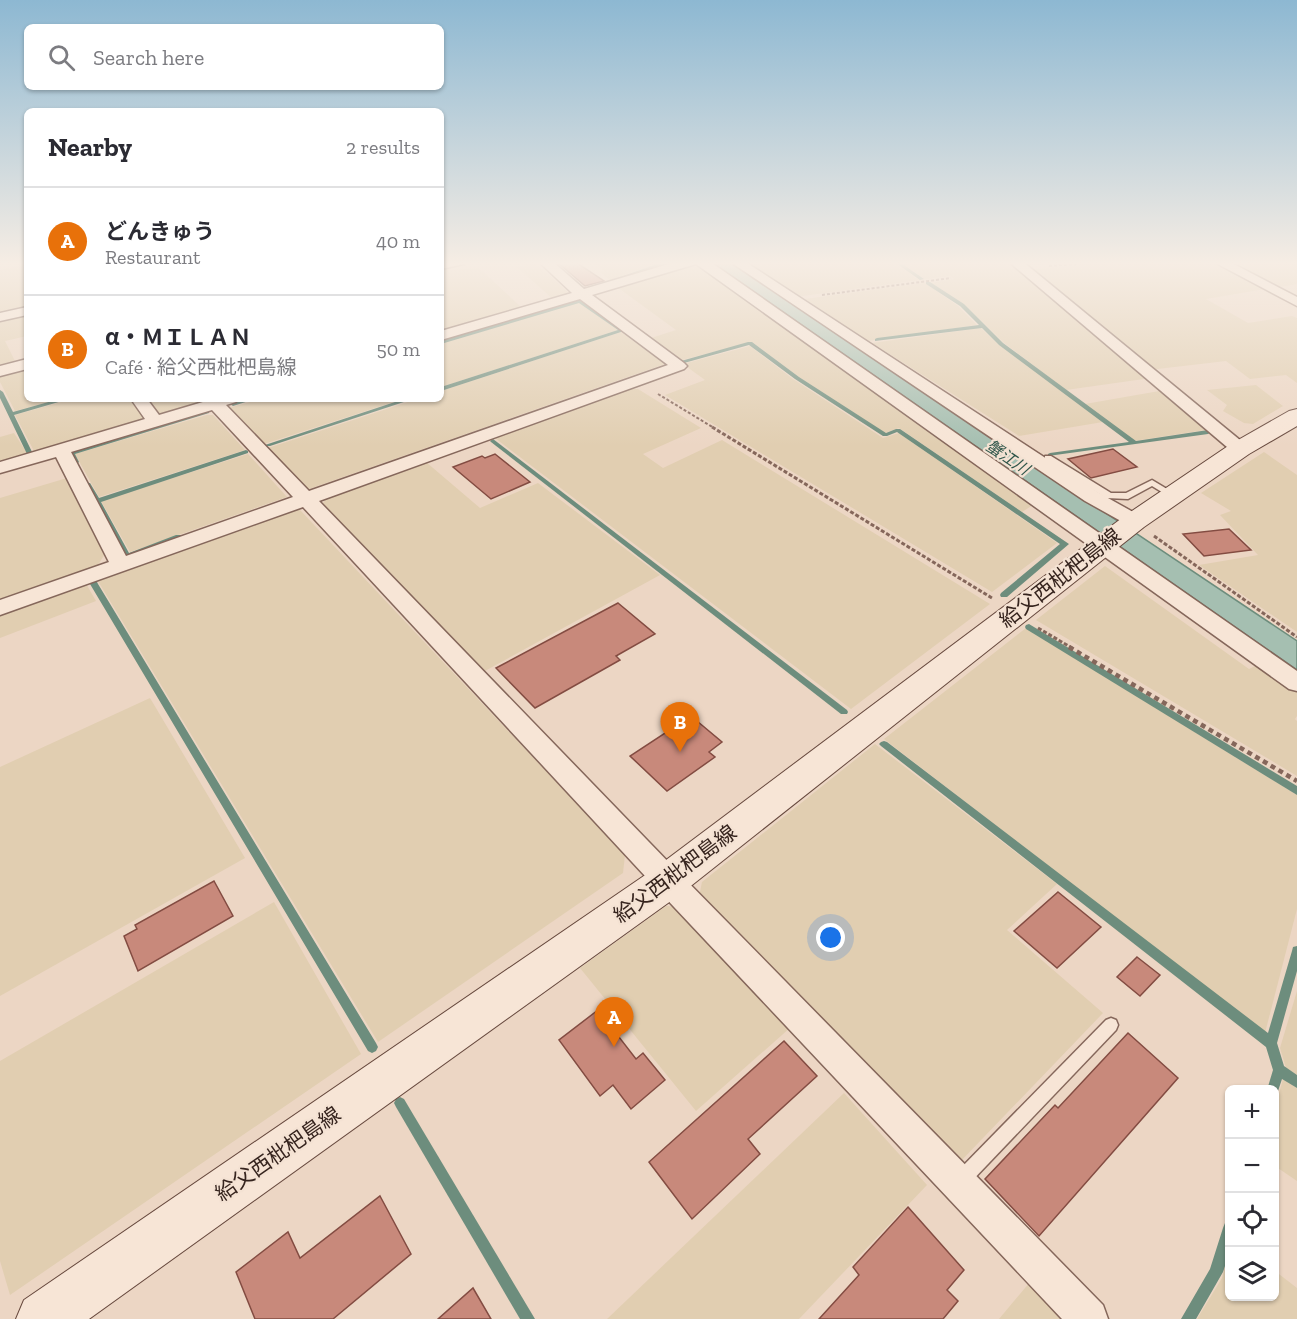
<!DOCTYPE html>
<html lang="en">
<head>
<meta charset="utf-8">
<style>
	body { margin:0; font-family:"Zilla Slab","Noto Sans JP",serif; background:#f2f2f3; color:#2b2b33 }
	.controls { position:absolute; right:18px; bottom:18px; display:grid; overflow:hidden; border-radius:9px; box-shadow:0 2px 4px #0004 }
	.controls button { width:54px; height:54px; display:grid; place-items:center; padding:0; border:0; border-bottom:2px solid #e1e1e2; background:#fff; color:#2b2b33; font:30px sans-serif }
	.you { position:absolute; left:831px; top:938px; width:21px; height:21px; margin:-15px; border:4px solid #fff; border-radius:50%; background:#1a73e8; box-shadow:0 0 0 9px #1a73e833 }
	.badge { display:grid; place-items:center; width:39px; height:39px; border-radius:50%; background:#111827; color:#fff; font-size:20px; font-weight:700 }
	.pin { position:absolute; translate:-50% -50px; filter:drop-shadow(0 2px 3px #0008) }
	.pin::after { content:''; position:absolute; top:32px; width:21px; height:18px; background:inherit; clip-path:polygon(0 0,100% 0,50% 100%) }
	.list { margin:0; padding:0; list-style:none }
	h2 { display:flex; justify-content:space-between; align-items:center; height:78px; margin:0; padding:0 24px; font-size:26px }
	h2 small { font-size:20px; font-weight:400; color:#7c7c81 }
	.list li { display:grid; grid-template-columns:39px 1fr auto; gap:18px; align-items:center; box-sizing:border-box; height:108px; padding:0 24px; border-top:2px solid #e1e1e2 }
	.list b { display:block; font-size:22px; white-space:nowrap }
	.list p { margin:0; font-size:20px; white-space:nowrap; color:#7c7c81 }
	.list em { font-size:20px; font-style:normal; color:#7c7c81 }
	.icon { flex:none; width:33px; height:33px; fill:none; stroke:currentColor; stroke-width:2; stroke-linecap:round; stroke-linejoin:round }
	.map { position:relative; flex:none; width:1297px; height:1319px; overflow:hidden }
	.search { position:absolute; background:#fff; box-shadow:0 2px 4px #0004; left:24px; top:24px; width:420px; height:66px; display:flex; align-items:center; gap:15px; box-sizing:border-box; padding:0 21px; border-radius:9px; color:#7c7c81; font-size:22px }
	.panel { position:absolute; background:#fff; box-shadow:0 2px 4px #0004; left:24px; top:108px; width:420px; height:294px; border-radius:9px }
	.map>svg:first-child { display:block }
</style>
</head>
<body>
<div class="map">
<svg width="1297" height="1319" viewBox="0 0 1297 1319">
	<rect width="100%" height="100%" fill="#ecd6c4"/>
	<g fill="#e1ceb1">
		<path d="M592,261h71l-53,19 -10,-8 4,-1z"/>
		<path d="M739,261h153l27,19 -123,17z"/>
		<path d="M899,261h110l142,117 -85,12 -62,-47 -39,-38 -34,-22 23,-4 -4,-3 -25,3z"/>
		<path d="M1017,261h195l53,28 -59,10 42,24 44,-7 5,2v65l-11,-8 -36,4 -24,-18 -77,9 -122,-100 65,-6 -2,-3 -67,5z"/>
		<path d="M1268,261l29,1v22l-23,4 -41,-21z"/>
		<path d="M536,263l34,31 -17,5 -36,-32z"/>
		<path d="M27,264v45l-27,6v-45z"/>
		<path d="M692,264l7,1 337,238 -14,9 -123,-84 -14,5 -86,-56 -47,-35 -74,19 -30,-22 28,-9 -59,-43z"/>
		<path d="M447,266l4,4 28,-2 43,40 -75,23 -6,-5v-58z"/>
		<path d="M925,283l33,23 19,19 -109,16 -63,-42z"/>
		<path d="M579,302l39,28 -177,57v-43z"/>
		<path d="M27,313v23l-22,5 11,22 -16,4v-48z"/>
		<path d="M981,328l17,16 105,78 -84,14 -147,-93z"/>
		<path d="M621,332l44,32 -359,126 -38,-42 149,-49h24v-8z"/>
		<path d="M750,346l43,33 90,59 16,-5 158,110 -65,49 -327,-197 40,-15 -22,-16z"/>
		<path d="M27,366v33h33l-45,12 -15,-29v-9z"/>
		<path d="M1256,385l27,21 -30,18 -9,-1 -21,-12 4,-6 -20,-15z"/>
		<path d="M631,389h7l63,39 -58,26 20,14 59,-28 268,164 -139,105 -356,-271z"/>
		<path d="M1165,390l47,39 -78,12 -49,-37z"/>
		<path d="M72,399h61l12,18 -4,5 -67,21 -3,-3 -37,11 -19,-36z"/>
		<path d="M147,399h75l-64,17z"/>
		<path d="M260,399h143l-139,45 -35,-36z"/>
		<path d="M207,415h6l32,35 -146,47 -24,-43z"/>
		<path d="M14,433l13,20 -27,8v-24z"/>
		<path d="M1264,452l33,23v157l-98,-67 59,-10 -38,-40 11,-4 -30,-18z"/>
		<path d="M248,454l39,43 -157,55 -29,-51z"/>
		<path d="M426,462l54,46 58,-25 122,92 -177,97 -162,-167 7,-8z"/>
		<path d="M67,478l39,74 -8,13 -98,35v-102z"/>
		<path d="M286,510h14l325,345 -2,18 -245,169 -282,-464z"/>
		<path d="M1105,566l144,103 10,-5 38,27v25l-2,3 2,2v55l-261,-156z"/>
		<path d="M85,582l11,19 -96,37v-26z"/>
		<path d="M1026,628l271,167v114l-32,124 -381,-294z"/>
		<path d="M150,698l95,160 -245,138v-229z"/>
		<path d="M875,744l182,140 -50,46 96,83 -143,149 -261,-265 3,-15z"/>
		<path d="M274,902l87,152 -351,241 -10,-34v-200z"/>
		<path d="M666,906l14,1 111,120 -95,84 -116,-143z"/>
		<path d="M1297,991v84l-11,-7 -6,-20z"/>
		<path d="M1283,1079l14,9v93l-22,-15v-59z"/>
		<path d="M844,1093l83,92 -128,134h-192z"/>
		<path d="M1229,1250l1,46h44l1,-25 22,17v31h-100l25,-41z"/>
		<path d="M1030,1282l35,37h-66z"/>
	</g>
	<path fill="#a5bfb1" stroke="#6d8d7d" stroke-width="1.5" d="M710,261h19l568,380v29z"/>
	<g fill="none" stroke-linecap="round" stroke-linejoin="round">
		<g fill="#6d8d7d" fill-rule="evenodd">
			<path d="M893,261h5l26,18 -4,1z"/>
			<path d="M660,263l4,1 -51,18 -4,-1z"/>
			<path d="M926,282h4l34,22 39,39 133,98 72,-11 3,2 -3,2 -160,22v-2l2,-1 79,-11 -130,-97 -17,-17 -107,13v-2l2,-1 102,-13 -19,-19 -34,-22z"/>
			<path d="M580,299l44,30v2l-183,60v-4l177,-57 -39,-27 -138,41v-4z"/>
			<path d="M748,342h4l47,35 87,56 10,-4h4l169,115 -62,53h-6l-1,-2 1,-2 59,-49 -163,-112 -10,4h-4l-88,-57 -46,-34 -65,18 -3,-2z"/>
			<path d="M0,390l3,2 10,20 46,-13h10l-55,16 19,39 -1,1h-4l-1,-1 -27,-56z"/>
			<path d="M245,399h10l-22,7 -3,-2z"/>
			<path d="M404,399h9l-143,47h-4l-1,-1z"/>
			<path d="M207,410l2,1v2l-134,41 4,8 -1,1h-4l-6,-10z"/>
			<path d="M493,439l354,271 1,2 -1,2h-6l-350,-272 -1,-1z"/>
			<path d="M246,450l2,1v2l-147,49 28,51 47,-18h6l1,2 -1,2 -55,19 -4,-2 -38,-72 1,-1h4l9,15z"/>
			<path d="M91,582h6l1,2 278,459 2,4 -2,4 -4,2 -4,-2 -278,-467z"/>
			<path d="M1029,624l268,162v9l-271,-166 -1,-2 1,-2z"/>
			<path d="M884,741l3,1 381,291 24,-82 1,-4 4,-1v25l-20,72 7,23 13,9v13l-15,-9 -5,15 -3,1v-5h-7l6,-20 -7,-23 -385,-301 -2,-2 2,-2z"/>
			<path d="M400,1097l4,2 131,220h-15l-124,-212 -2,-4 2,-4z"/>
			<path d="M1230,1222v29l-7,21 -27,47h-15l29,-50 13,-41 2,-5z"/>
		</g>
	</g>
	<g fill="#c8897b" stroke="#834c42" stroke-width="1.5">
		<path d="M556,261h18l30,20 -19,5z"/>
		<path d="M1113,449l24,18 -46,11 -23,-19z"/>
		<path d="M495,454l35,28 -39,17 -38,-32 29,-11 3,2z"/>
		<path d="M1229,529l22,21 -47,6 -21,-22z"/>
		<path d="M618,603l37,31 -39,22 4,4 -85,48 -39,-40z"/>
		<path d="M691,716l31,26 -13,10 6,5 -48,34 -37,-35z"/>
		<path d="M214,881l19,35 -95,55 -14,-35 13,-7 -2,-4z"/>
		<path d="M1058,892l43,35 -44,41 -43,-37z"/>
		<path d="M1137,957l23,18 -20,21 -23,-19z"/>
		<path d="M598,1010l38,49 7,-6 22,27 -34,29 -18,-24 -13,11 -41,-56z"/>
		<path d="M1128,1033l50,45 -139,158 -54,-57 70,-74 3,3z"/>
		<path d="M784,1041l33,35 -69,63 12,15 -68,65 -43,-57z"/>
		<path d="M380,1196l31,58 -78,65h-78l-19,-47 52,-40 12,26z"/>
		<path d="M908,1207l56,63 -17,20 11,11 -15,18h-124l40,-44 -6,-8z"/>
		<path d="M473,1288l18,31h-53z"/>
	</g>
	<g fill="none" stroke-linecap="round" stroke-linejoin="round">
		<defs>
			<g id="lane">
				<path d="M1045,456h6l60,37h15l26,-13 25,15 -1,2h-6l-18,-11 -24,13 -22,-1 -61,-38z"/>
				<path d="M1111,1018l5,2 2,5 -2,5 -149,156 -6,2 -6,-2 -2,-6 2,-6 151,-154z"/>
			</g>
			<g id="street">
				<path d="M441,261h24l-1,3 -23,5z"/>
				<path d="M538,261h14l32,28 95,-28h30l588,410v20l-8,-2 -593,-425 -104,31 92,68 3,3 -3,3 -365,132 359,371 425,433 5,14h-46l-404,-429 -355,-383 -303,108v-15l109,-38 -53,-105 -56,16v-11l145,-43 -14,-20h16l12,16 54,-16h25l-2,3 -10,3 83,86 359,-126 -88,-66 -139,41v-9l131,-38zM212,410l81,87 -167,59 -55,-104z"/>
				<path d="M729,261h15l355,232 43,24 3,4 -3,4h-14l-43,-24z"/>
				<path d="M1008,261h14l224,184 3,4 -3,4h-12z"/>
				<path d="M1212,261h16l69,36v9z"/>
				<path d="M27,307v8l-27,6v-8z"/>
				<path d="M27,359v10l-27,7v-10z"/>
			</g>
			<path id="secondary" d="M1297,409v17l-48,28 -105,73 -462,366 -593,426h-73l8,-19 630,-431 472,-354 105,-71 58,-33z"/>
		</defs>
		<use href="#lane" stroke="#85675b" stroke-width="3"/>
		<use href="#street" stroke="#85675b" stroke-width="3"/>
		<use href="#secondary" stroke="#67493e" stroke-width="2"/>
		<g stroke="#85675b" stroke-width="2" stroke-dasharray="3 2" stroke-linecap="butt">
			<path d="M1049,266l40,-3"/>
			<path d="M822,295l129,-17"/>
			<path d="M658,394l56,34"/>
		</g>
		<g stroke="#85675b" stroke-width="3" stroke-dasharray="4 2" stroke-linecap="butt">
			<path d="M712,427l280,171"/>
			<path d="M1154,536l143,101"/>
			<path d="M1038,628l34,20"/>
		</g>
		<path stroke="#85675b" stroke-width="4.5" stroke-dasharray="5 4" stroke-linecap="butt" d="M1069,647l228,134"/>
		<use href="#lane" fill="#f7e5d6" fill-rule="evenodd"/>
		<use href="#street" fill="#f7e5d6" fill-rule="evenodd"/>
		<use href="#secondary" fill="#f7e5d6" fill-rule="evenodd"/>
	</g>
	<linearGradient id="sky" x2="0" y2="1"><stop stop-color="#8db8d2"/><stop offset="0.59" stop-color="#f6ede4"/><stop offset="1" stop-color="#f6ede4" stop-opacity="0"/></linearGradient>
	<rect width="1297" height="446" fill="url(#sky)"/>
	<g text-anchor="middle" stroke-width="4.5" stroke-linejoin="round" paint-order="stroke">
		<g font-size="16" font-style="italic" fill="#2e5549" stroke="#f4e2d3">
			<text transform="translate(1008 457) rotate(34)" y="6">蟹江川</text>
		</g>
		<g font-size="21" fill="#36241e" stroke="#f4e2d3">
			<text transform="translate(1060 578) rotate(-38)" y="7">給父西枇杷島線</text>
			<text transform="translate(675 874) rotate(-37)" y="7">給父西枇杷島線</text>
			<text transform="translate(278 1154) rotate(-35)" y="7">給父西枇杷島線</text>
		</g>
	</g>
</svg>
<div class="controls">
<button>+</button>
<button>−</button>
<button><svg class="icon" aria-label="locate" viewBox="0 0 24 24"><circle cx="12" cy="12" r="6"/><path d="M12 2v4M12 18v4M2 12h4M18 12h4"/></svg></button>
<button><svg class="icon" aria-label="layers" viewBox="0 0 24 24"><path d="M12 4l9 5-9 5-9-5zM3 14l9 5 9-5"/></svg></button>
</div>
<div class="you"></div>
<div class="pin badge" style="left:614px;top:1047px;background:#e8710a">A</div>
<div class="pin badge" style="left:680px;top:752px;background:#e8710a">B</div>
<div class="search"><svg class="icon" aria-label="search" viewBox="0 0 24 24"><circle cx="10" cy="10" r="6"/><path d="M15 15l6 6"/></svg>Search here</div>
<section class="panel">
<h2>Nearby<small>2 results</small></h2>
<ul class="list">
<li><span class="badge" style="background:#e8710a">A</span><div><b>どんきゅう</b><p>Restaurant</p></div><em>40 m</em></li>
<li><span class="badge" style="background:#e8710a">B</span><div><b>α・ＭＩＬＡＮ</b><p>Café · 給父西枇杷島線</p></div><em>50 m</em></li>
</ul>
</section>
</div>
</body>
</html>
